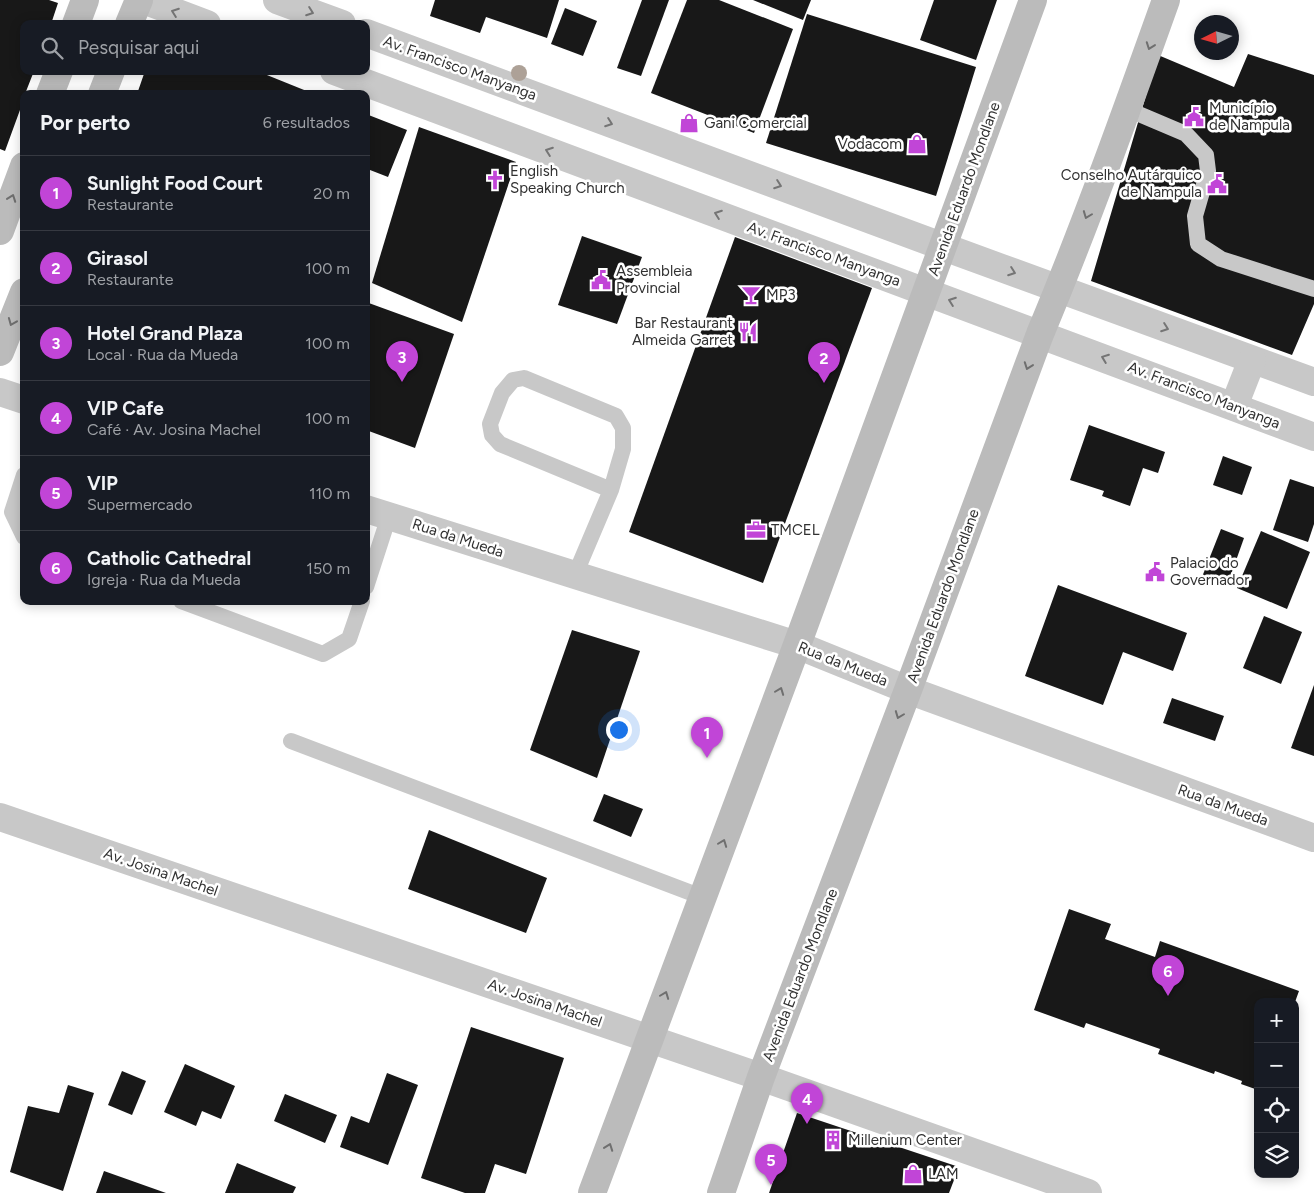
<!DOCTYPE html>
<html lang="pt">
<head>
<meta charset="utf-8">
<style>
	body { margin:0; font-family:Figtree,sans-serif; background:#20242c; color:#f1f3f6 }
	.controls { position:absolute; right:15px; bottom:15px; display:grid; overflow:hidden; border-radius:10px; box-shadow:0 2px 12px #0003 }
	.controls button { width:45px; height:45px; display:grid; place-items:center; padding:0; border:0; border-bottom:1px solid #363941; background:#171b24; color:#f1f3f6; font:25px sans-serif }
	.compass { position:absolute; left:1194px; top:15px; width:45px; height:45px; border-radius:50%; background:#171b24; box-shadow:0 2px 12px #0003; rotate:265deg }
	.you { position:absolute; left:618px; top:729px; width:18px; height:18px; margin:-12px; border:4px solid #fff; border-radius:50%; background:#1a73e8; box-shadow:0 0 0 8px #1a73e833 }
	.badge { display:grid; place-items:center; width:32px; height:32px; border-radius:50%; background:#c145d7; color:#fff; font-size:16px; font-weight:700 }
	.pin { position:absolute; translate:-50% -41px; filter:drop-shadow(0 1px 2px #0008) }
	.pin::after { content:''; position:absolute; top:26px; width:18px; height:15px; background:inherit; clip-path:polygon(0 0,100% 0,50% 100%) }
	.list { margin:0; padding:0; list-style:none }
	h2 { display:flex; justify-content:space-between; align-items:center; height:65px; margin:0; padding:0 20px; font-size:21px }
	h2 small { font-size:16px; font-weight:400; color:#9ea1a6 }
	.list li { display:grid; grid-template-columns:32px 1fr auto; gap:15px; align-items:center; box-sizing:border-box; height:75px; padding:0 20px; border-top:1px solid #363941 }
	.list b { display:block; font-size:19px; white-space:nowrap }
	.list p { margin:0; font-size:16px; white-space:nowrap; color:#9ea1a6 }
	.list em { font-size:16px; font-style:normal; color:#9ea1a6 }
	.icon { flex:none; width:28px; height:28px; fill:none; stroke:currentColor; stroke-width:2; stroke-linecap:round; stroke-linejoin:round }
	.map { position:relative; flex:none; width:1314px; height:1193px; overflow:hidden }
	.search { position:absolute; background:#171b24; box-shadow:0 2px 12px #0003; left:20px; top:20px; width:350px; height:55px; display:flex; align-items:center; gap:12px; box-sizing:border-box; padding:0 18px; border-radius:10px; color:#9ea1a6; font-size:19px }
	.panel { position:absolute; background:#171b24; box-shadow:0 2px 12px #0003; left:20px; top:90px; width:350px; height:515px; border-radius:10px }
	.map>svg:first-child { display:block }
</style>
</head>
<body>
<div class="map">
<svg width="1314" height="1193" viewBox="0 0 1314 1193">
	<rect width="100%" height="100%" fill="#fff"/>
	<g fill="#181818">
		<path d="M0,0h49l9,3 -7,21h-27v47h10l-9,23h-1v5l-19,52 -5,-2z"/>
		<path d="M435,0h124l-12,38 -61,-21 -6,16 -50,-17z"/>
		<path d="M642,0h27l-28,76 -24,-8z"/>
		<path d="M687,0h32l74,29 -39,104 -103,-40z"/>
		<path d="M753,0h58l-8,20z"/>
		<path d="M934,0h63l-21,60 -56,-20z"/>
		<path d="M565,8l32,13 -14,35 -32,-12z"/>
		<path d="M807,14l169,53 -40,129 -170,-53z"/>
		<path d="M1248,54l66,21v229l-22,51 -201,-74 67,-226 76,32z"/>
		<path d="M145,71h112l57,23h-177z"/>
		<path d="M366,114l41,16 -19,47 -18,-7 -4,9z"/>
		<path d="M419,127l97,35 -54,160 -90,-39z"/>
		<path d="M582,236l60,21 -25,67 -59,-19z"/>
		<path d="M735,237l137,51 -109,295 -134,-51z"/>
		<path d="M366,302l88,32 -39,114 -49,-18z"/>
		<path d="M1089,425l76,27 -7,21 -15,-5 -13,38 -28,-10 2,-5 -34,-11z"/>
		<path d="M1223,456l29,11 -10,28 -29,-10z"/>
		<path d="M1290,479l24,8v37l-6,18 -35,-12z"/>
		<path d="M1221,529l23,9 -17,48 -25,-9z"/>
		<path d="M1261,531l49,21 -23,57 -50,-21z"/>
		<path d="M1058,585l129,48 -14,38 -50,-19 -20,53 -78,-29z"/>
		<path d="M1264,616l38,16 -21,52 -38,-16z"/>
		<path d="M572,630l68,21 -43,127 -67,-28z"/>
		<path d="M1314,685v71l-23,-8z"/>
		<path d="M1172,698l52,18 -9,25 -52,-18z"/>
		<path d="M604,794l39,15 -12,28 -38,-16z"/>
		<path d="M429,830l118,48 -21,55 -118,-44z"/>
		<path d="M1069,909l42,15 -6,15 50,18 5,-16 139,50 -4,11h-37v88l-17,-6 1,-3 -27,-10 -1,3 -56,-20 2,-5 -74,-26 -2,5 -50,-18z"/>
		<path d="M471,1027l93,31 -38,116 -31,-10 -10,29h-20l-44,-15z"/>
		<path d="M185,1064l50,22 -14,33 -19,-8 -6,15 -32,-14z"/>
		<path d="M122,1071l24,10 -14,34 -24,-10z"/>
		<path d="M387,1073l31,12 -30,80 -48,-18 11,-31 18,7z"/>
		<path d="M68,1085l26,8 -31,98 -53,-19 18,-66 31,7z"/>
		<path d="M285,1094l52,21 -12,28 -51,-22z"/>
		<path d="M797,1113l162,54 -10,26h-180z"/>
		<path d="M237,1163l59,24 -3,6h-68z"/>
		<path d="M104,1171l62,22h-70z"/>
	</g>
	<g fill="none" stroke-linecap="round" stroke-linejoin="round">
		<g stroke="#c8c8c8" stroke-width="16">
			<path d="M1127,109l59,25 20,21 2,16 -13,45 3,28 23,15 93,30"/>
			<path d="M24,475l-12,37 12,25"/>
			<path d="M575,575l36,-85 12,-41v-21l-7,-12 -92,-38 -11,2 -11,13 -12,31 2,11 8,9 111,46"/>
			<path d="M366,587l23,-71"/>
			<path d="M181,601l142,53 26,-15 13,-38"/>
			<path d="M291,741l411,156"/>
		</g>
		<g stroke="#c8c8c8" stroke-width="28">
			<path d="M143,0l64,24"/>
			<path d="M277,0l65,24"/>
			<path d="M366,33l578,214 370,135"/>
			<path d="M334,71l980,366"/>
			<path d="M0,392l24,8"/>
			<path d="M1234,406l18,-46"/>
			<path d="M366,509l431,136 111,45 406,148"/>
			<path d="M0,817l761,260 327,116"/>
		</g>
		<g stroke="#bbb" stroke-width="28">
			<path d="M76,24l9,-24"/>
			<path d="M129,24l10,-24"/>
			<path d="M50,94l9,-23"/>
			<path d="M102,94l9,-23"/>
			<path d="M0,231l24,-65"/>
			<path d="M0,352l24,-60"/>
			<path d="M592,1193l205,-548 236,-645"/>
			<path d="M721,1193l40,-116 147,-387 132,-356c46,-110 86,-222 126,-334"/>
		</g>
	</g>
	<circle fill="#ada197" cx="519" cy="73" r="8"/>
	<defs><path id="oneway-chevron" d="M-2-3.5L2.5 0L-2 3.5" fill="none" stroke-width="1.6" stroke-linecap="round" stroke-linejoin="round" transform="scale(1.25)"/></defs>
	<g stroke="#757575">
		<use href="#oneway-chevron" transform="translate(175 12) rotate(-160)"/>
		<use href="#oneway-chevron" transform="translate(310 12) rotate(20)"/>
		<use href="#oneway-chevron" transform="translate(609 123) rotate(20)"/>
		<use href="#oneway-chevron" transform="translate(549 151) rotate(-160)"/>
		<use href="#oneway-chevron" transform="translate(778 185) rotate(20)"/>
		<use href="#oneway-chevron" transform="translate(718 214) rotate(-160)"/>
		<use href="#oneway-chevron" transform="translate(1012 272) rotate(20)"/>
		<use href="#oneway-chevron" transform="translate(952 301) rotate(-160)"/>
		<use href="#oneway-chevron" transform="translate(1165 328) rotate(20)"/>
		<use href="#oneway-chevron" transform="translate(1105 358) rotate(-159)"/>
	</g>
	<g stroke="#6f6f6f">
		<use href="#oneway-chevron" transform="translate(1150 46) rotate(110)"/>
		<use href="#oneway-chevron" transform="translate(12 198) rotate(-70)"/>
		<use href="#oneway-chevron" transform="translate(1087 215) rotate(111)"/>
		<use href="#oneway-chevron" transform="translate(12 322) rotate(112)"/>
		<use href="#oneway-chevron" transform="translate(1028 366) rotate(110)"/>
		<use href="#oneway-chevron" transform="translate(780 691) rotate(-69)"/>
		<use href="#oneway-chevron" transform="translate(899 715) rotate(111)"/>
		<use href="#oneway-chevron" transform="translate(723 843) rotate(-69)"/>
		<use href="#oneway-chevron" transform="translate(665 995) rotate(-69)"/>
		<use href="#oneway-chevron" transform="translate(609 1147) rotate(-70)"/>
	</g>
	<defs>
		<symbol id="civic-bare" viewBox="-9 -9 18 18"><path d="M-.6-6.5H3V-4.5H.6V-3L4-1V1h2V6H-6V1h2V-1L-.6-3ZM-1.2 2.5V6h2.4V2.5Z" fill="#c145d7" stroke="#fff" stroke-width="2.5" paint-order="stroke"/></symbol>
		<symbol id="shop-bare" viewBox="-9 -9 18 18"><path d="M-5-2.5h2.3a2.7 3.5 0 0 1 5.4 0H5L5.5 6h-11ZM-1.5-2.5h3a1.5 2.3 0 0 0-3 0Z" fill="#c145d7" stroke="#fff" stroke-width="2.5" paint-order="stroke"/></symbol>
		<symbol id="church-bare" viewBox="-9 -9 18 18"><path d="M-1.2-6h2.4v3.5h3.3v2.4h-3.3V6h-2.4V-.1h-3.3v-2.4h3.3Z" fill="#c145d7" stroke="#fff" stroke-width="2.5" paint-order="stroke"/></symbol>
		<symbol id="bar-bare" viewBox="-9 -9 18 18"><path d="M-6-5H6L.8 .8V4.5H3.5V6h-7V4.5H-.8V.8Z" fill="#c145d7" stroke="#fff" stroke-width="2.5" paint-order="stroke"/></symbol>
		<symbol id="restaurant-bare" viewBox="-9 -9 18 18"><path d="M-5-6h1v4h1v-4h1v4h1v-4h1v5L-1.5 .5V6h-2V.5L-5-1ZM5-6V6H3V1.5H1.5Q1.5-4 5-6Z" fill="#c145d7" stroke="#fff" stroke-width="2.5" paint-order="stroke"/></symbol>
		<symbol id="office-bare" viewBox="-9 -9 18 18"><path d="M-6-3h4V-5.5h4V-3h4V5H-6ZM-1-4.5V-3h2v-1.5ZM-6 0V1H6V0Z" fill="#c145d7" stroke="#fff" stroke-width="2.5" paint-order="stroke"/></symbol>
		<symbol id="building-bare" viewBox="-9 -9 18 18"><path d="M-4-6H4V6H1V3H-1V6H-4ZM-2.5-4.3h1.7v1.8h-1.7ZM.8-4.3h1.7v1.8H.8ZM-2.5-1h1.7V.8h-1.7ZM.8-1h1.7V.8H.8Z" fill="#c145d7" stroke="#fff" stroke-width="2.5" paint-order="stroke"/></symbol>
	</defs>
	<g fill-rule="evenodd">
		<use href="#civic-bare" x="1180" y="103" width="28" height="28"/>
		<use href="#shop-bare" x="675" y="109" width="28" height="28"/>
		<use href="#shop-bare" x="903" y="130" width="28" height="28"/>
		<use href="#church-bare" x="481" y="166" width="28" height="28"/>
		<use href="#civic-bare" x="1203" y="170" width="28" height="28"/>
		<use href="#civic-bare" x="587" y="266" width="28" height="28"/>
		<use href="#bar-bare" x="737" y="281" width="28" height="28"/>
		<use href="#restaurant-bare" x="734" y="318" width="28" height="28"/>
		<use href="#office-bare" x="742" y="516" width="28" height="28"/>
		<use href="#civic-bare" x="1141" y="558" width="28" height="28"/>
		<use href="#building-bare" x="819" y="1126" width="28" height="28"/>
		<use href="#shop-bare" x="899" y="1160" width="28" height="28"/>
	</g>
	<g text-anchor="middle" stroke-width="5" stroke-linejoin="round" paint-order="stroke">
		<g font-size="15" fill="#313131" stroke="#fff">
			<text transform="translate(460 68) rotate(20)" y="5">Av. Francisco Manyanga</text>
			<text transform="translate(964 189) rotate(-70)" y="5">Avenida Eduardo Mondlane</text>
			<text transform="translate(824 254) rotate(20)" y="5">Av. Francisco Manyanga</text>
			<text transform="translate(1204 395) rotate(21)" y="5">Av. Francisco Manyanga</text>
			<text transform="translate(458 538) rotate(18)" y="5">Rua da Mueda</text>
			<text transform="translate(943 596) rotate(-70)" y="5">Avenida Eduardo Mondlane</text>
			<text transform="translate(843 664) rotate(22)" y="5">Rua da Mueda</text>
			<text transform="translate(1223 805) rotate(20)" y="5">Rua da Mueda</text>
			<text transform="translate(161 872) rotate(19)" y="5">Av. Josina Machel</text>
			<text transform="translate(800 975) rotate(-69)" y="5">Avenida Eduardo Mondlane</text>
			<text transform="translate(545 1003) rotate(19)" y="5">Av. Josina Machel</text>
		</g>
		<g font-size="15" fill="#313131" stroke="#fff" text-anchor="start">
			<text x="1209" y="113">Município<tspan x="1209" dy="17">de Nampula</tspan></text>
			<text x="704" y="128">Gani Comercial</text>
			<text x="902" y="149" text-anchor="end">Vodacom</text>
			<text x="510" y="176">English<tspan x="510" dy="17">Speaking Church</tspan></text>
			<text x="1202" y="180" text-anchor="end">Conselho Autárquico<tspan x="1202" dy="17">de Nampula</tspan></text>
			<text x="616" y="276">Assembleia<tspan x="616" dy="17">Provincial</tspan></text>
			<text x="766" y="300">MP3</text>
			<text x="733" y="328" text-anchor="end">Bar Restaurant<tspan x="733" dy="17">Almeida Garret</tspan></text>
			<text x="771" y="535">TMCEL</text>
			<text x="1170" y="568">Palacio do<tspan x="1170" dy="17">Governador</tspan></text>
			<text x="848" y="1145">Millenium Center</text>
			<text x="928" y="1179">LAM</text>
		</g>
	</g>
</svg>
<div class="controls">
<button>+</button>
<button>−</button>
<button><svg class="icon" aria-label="locate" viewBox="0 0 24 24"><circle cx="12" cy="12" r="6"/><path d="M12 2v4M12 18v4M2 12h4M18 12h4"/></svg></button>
<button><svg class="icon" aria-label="layers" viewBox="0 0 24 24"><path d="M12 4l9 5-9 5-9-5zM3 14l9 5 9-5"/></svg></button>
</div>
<svg class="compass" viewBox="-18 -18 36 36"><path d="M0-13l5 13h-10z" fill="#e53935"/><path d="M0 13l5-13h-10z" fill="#9ea1a6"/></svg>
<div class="you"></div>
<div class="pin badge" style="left:707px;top:758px">1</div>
<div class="pin badge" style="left:824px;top:383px">2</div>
<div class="pin badge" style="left:402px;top:382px">3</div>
<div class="pin badge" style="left:807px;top:1124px">4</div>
<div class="pin badge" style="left:771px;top:1185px">5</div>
<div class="pin badge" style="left:1168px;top:996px">6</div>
<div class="search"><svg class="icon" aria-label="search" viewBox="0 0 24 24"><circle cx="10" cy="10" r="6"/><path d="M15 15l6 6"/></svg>Pesquisar aqui</div>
<section class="panel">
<h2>Por perto<small>6 resultados</small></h2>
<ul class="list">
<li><span class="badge">1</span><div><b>Sunlight Food Court</b><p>Restaurante</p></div><em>20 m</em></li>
<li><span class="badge">2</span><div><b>Girasol</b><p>Restaurante</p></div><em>100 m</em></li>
<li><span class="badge">3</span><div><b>Hotel Grand Plaza</b><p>Local · Rua da Mueda</p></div><em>100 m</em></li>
<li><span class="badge">4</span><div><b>VIP Cafe</b><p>Café · Av. Josina Machel</p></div><em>100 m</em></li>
<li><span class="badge">5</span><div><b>VIP</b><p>Supermercado</p></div><em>110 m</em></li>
<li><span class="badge">6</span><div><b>Catholic Cathedral</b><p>Igreja · Rua da Mueda</p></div><em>150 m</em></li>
</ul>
</section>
</div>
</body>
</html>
